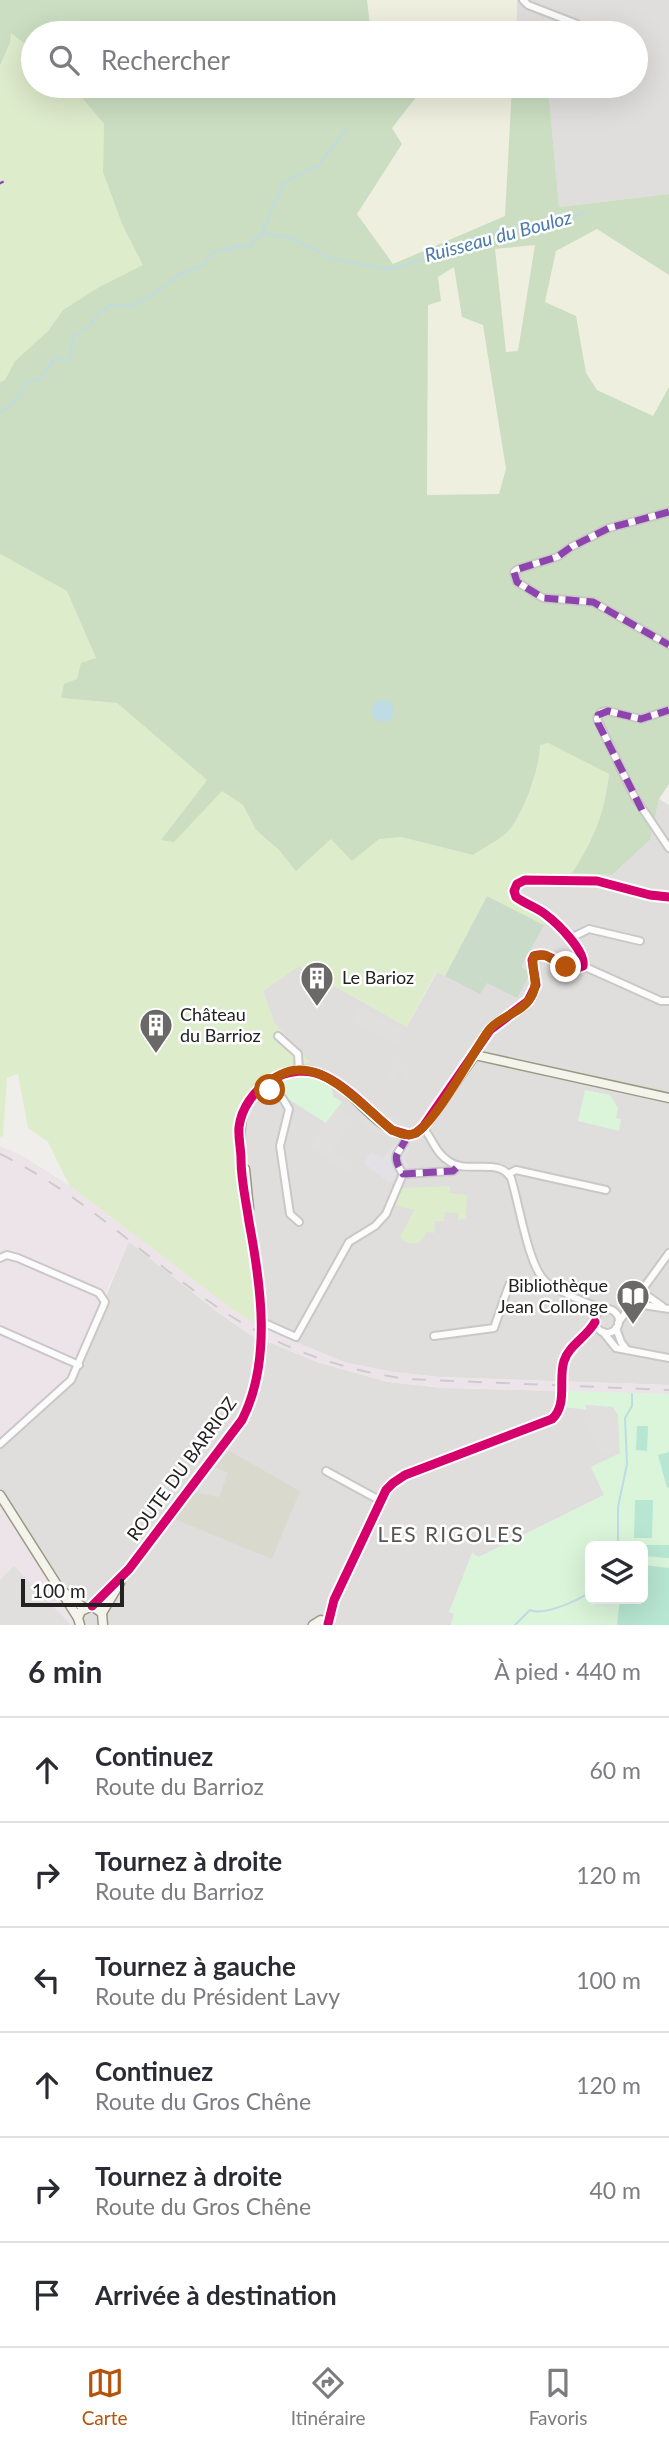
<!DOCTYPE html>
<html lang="fr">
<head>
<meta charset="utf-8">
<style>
	body { margin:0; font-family:Lato,sans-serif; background:#f7f7f7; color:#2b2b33 }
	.controls { position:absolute; right:21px; bottom:21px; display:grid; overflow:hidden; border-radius:10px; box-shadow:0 7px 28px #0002 }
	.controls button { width:63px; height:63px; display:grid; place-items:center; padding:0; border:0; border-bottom:2px solid #e1e1e2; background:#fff; color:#2b2b33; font:35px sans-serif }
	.scale { position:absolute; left:21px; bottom:18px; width:103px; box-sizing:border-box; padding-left:7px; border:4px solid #222; border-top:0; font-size:19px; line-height:24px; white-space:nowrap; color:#222; -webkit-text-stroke:5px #fff; paint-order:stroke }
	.stop { position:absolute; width:21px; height:21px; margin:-16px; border:5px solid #b45309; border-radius:50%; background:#fff }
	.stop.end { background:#b45309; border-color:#fff; box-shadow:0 2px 7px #0008 }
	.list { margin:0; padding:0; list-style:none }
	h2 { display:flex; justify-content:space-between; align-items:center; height:91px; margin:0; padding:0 28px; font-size:30px }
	h2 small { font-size:23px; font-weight:400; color:#7c7c81 }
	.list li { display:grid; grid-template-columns:46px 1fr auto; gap:21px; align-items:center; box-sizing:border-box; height:105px; padding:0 28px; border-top:2px solid #e1e1e2 }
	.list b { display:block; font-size:26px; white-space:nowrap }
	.list p { margin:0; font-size:23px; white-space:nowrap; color:#7c7c81 }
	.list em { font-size:23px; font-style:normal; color:#7c7c81 }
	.icon { flex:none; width:38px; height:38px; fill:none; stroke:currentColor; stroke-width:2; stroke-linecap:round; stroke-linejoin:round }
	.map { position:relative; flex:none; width:669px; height:1625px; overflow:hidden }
	.search { position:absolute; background:#fff; box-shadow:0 7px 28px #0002; left:21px; right:21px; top:21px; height:77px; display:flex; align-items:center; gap:18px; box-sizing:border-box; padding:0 24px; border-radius:38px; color:#7c7c81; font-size:26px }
	.sheet { height:721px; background:#fff }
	nav { display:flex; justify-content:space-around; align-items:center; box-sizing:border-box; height:98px; border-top:2px solid #e1e1e2; background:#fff; font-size:19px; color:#7c7c81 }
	nav a { display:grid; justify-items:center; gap:4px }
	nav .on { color:#b45309 }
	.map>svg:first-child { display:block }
</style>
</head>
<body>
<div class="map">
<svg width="669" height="1625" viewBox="0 0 669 1625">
	<rect width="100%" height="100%" fill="#f0eeeb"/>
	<g fill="#dfdedc">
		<path d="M517,0h152v194l-110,13 -11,-121h88v-53h-120z"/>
		<path d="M659,799l10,6v580l-229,-8 -47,-5 -46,-9 -35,-13 -56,-26 -13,-212 10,-17 33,-25 23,-8 -34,-38 -13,-33 37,-25 108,61 30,-55 8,4 101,-57 -35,-21 -2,-7 1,-8 7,-7 55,-3 40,2 38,-35z"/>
		<path d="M129,1241l87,70 39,27 19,6 43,18 71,20 56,6 120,3v10l4,7 18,-3 27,2 5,8 2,38 -16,42 -125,62 -30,55 5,2 -3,11h-377l-2,-13 -72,-114v-52l71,-66z"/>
	</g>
	<g fill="#ede4e9">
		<path d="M0,1146l19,8 50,31 163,124 24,15 -1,14 -39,-27 -87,-69 -63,136 -66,66z"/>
		<path d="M267,1330l80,33 46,9 47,5 229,8v9l-225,-6 -56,-6 -71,-20 -50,-21z"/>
		<path d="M0,1498l72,114 2,13h-74z"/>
	</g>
	<path fill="#d9d9cd" d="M229,1451l71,40 -28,68 -100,-41 22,-26 25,5 9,-24 -13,-6z"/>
	<g fill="#efefdf">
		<path d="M367,0h150l-1,33h-145z"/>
		<path d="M398,86h114l-7,130 -112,48 -36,-50 45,-70 -10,-16 25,-32z"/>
		<path d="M597,229l72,46v112l-16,29 -56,-26 -11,-17 -11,-57 -30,-13 11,-52z"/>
		<path d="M535,244l-17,107 -13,1 -10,-103z"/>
		<path d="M454,267l8,50 21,8 23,144 -7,25 -72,1 1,-190 10,-28z"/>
	</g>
	<g fill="#ddeccb">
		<path d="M10,32l23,18v36h39l32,38 -1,48 19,52 22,41 -45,22 -36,23 -15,21 -33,30 -10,19 -5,2v-317l10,-22z"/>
		<path d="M0,554l67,37 29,67 -35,40 56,5 90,77 -45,59 12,2 48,-51 21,15 13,25 23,20 17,20 35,-31 70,-2 72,18c11,-8 29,-16 37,-26 16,-19 30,-60 30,-85l8,-1 61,31c-5,41 -15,65 -37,99l-55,3c-7,7 -9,12 -6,22l36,22 -3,5 -57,-29 -42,80 -9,-4 -29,55 -108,-61 -36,25 12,33 35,38 -39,16 -28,34 13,212 -24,-15 -163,-124 -21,-43 -20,-14 -10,-54 -11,4 -4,58 -3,1z"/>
		<path d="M450,1186l-1,7 18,2 -1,24 -8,1v-7l-13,-1 -1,9h-9l-1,12 -8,-1c-4,14 -17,15 -26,5l14,-27 -19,-5 7,-17z"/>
	</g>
	<g fill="#cbdec1" fill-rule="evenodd">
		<path d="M0,0h367l4,33h-338v17l-22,-17 -1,10 -10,22z"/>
		<path d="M72,86h326l19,10 -25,32 10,16 -45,70 36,50 112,-48 7,-130h36l11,121 110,-13v81l-72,-46 -41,22 -11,51 31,14 10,57 11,17 56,26 16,-29v397l-10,15 -9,41 -38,35 -40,-2c22,-34 32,-58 37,-99l-61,-31 -8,2c0,22 -15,66 -30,84 -8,10 -26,18 -37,26l-72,-18 -22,2 -27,22 -21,-22 -35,32 -17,-21 -23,-20 -13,-25 -21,-14 -48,51 -13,-2 46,-60 -90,-77 -56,-5 3,-14 13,-5 4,-16 15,-5 -29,-67 -67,-37v-172l5,-2 10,-19 33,-30 15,-21 36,-23 44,-22 -21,-41 -19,-52 1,-48zM535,245l-17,106 -12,1 -11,-103zM454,267l8,50 21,8 23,144 -7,25 -72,1 1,-190 13,-4 -3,-24z"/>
	</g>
	<path fill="#cadbca" d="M487,896l57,29 -23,42 10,5 -14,26 -30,-15 -7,11 -35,-18z"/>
	<g fill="#daf5da" fill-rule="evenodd">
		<path d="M296,1075c13,1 25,2 36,11l1,10 9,6 -16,21 -47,-30 -6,-7z"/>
		<path d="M585,1090l25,5 8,13 -2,10 5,1 -2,12 -41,-10z"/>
		<path d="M564,1391l105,3v231h-218l3,-11 -5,-2 23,-59 7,4 125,-62 -13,-28 29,-14 -2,-38 -5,-8 -26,-2 -1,5 -20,-3 -2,-5zM590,1546h53v53h-53z"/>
	</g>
	<g fill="#b7e6d2">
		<path d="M637,1426h11l-1,25 -11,-1z"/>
		<path d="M669,1452v35l-2,1 -9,-33z"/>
		<path d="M635,1500h18l-1,38h-18z"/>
		<path d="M641,1545h28v13l-25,-2z"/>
		<path d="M643,1565l26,3v57h-52l3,-26h23z"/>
	</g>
	<g fill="#e0dfde">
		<path d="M360,1007l44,23 -8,15 -44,-24z"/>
		<path d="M492,1051l91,19 -2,9 -91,-20z"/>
		<path d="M395,1054l17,16 -5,9 -4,-9h-3l-7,10 -7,-5 6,-8 -3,-7z"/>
		<path d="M381,1105l26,19 -17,21 -29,-23 7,-8 8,-3z"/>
		<path d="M338,1107l17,12 -22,30 20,15 -6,9 -38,-27z"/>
		<path d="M586,1405l27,2v6h5l1,40 -14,2 -7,-3 -13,-28z"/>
		<path d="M14,1566l56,58v1h-70v-45z"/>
	</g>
	<path fill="#e2e1e5" d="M412,1136l-4,8v7l-5,6 5,8 -2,3 -6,2 -7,11h-6l-23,-18 7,-11 12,6 15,-18z"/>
	<circle fill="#bfdbe3" cx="383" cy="711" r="11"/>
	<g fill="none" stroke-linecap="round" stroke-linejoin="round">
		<g stroke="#bfdbe3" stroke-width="2">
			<path d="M261,235l22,-52 35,-17 28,-37"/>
			<path d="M0,412c10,-4 23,-20 27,-30l13,-3 15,-21 14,3 5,-25 14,-9 12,-15 11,-7 19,2 28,-16 17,-14 29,-13 9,-12 9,-1 3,-4 5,4 6,-6 14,2 5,-9 14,-4 21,4 24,11 13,9 61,11 11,-2 44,-15 19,-10 72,-20 30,-1 21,-10"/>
			<path d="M618,1546v-39l9,-43 -2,-46 7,-12v-12"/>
			<path d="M515,1625l15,-15c14,6 47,-9 60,-18"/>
		</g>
		<path stroke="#c7c5c3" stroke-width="6" stroke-dasharray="6 3" stroke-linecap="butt" d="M561,1395l1,-17"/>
		<defs>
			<g id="street">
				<path d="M523,0l5,5 49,19 2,9"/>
				<path d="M669,512l-60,16 -38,19 -14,10 -39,12 -4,3 3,10 26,16 50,4 76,43"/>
				<path d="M669,710l-28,9 -33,-8 -7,1 -4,7 37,77 35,52"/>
				<path d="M569,939l20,-10 51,12"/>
				<path d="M583,966l78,35h8"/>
				<path d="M278,1036l20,18 1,16"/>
				<path d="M475,1055c6,-12 12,-24 23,-33 12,-9 27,-14 35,-28 6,-14 -4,-25 1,-38 18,-7 30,19 49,10l2,-4 -5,-12 -29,-31 -35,-22 -1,-9 4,-5 6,-3 72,1 53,14 19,2"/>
				<path d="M263,1086l20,13 6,10 -9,37 10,68 9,8"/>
				<path d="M423,1127c10,13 13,27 27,35 18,12 49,-5 61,16 8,25 17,87 34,103 9,9 46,24 59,28"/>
				<path d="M403,1174l50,-3 5,-5"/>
				<path d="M403,1174c-15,-23 -1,-20 4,-39"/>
				<path d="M508,1174l8,-4 90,20"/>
				<path d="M0,1258l7,-3 11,3 81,35 6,9 -34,78 -71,64"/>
				<path d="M642,1292l20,14"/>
				<path d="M636,1301l7,4 26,4"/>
				<circle cx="607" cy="1321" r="12"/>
				<path d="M260,1321l36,16 53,-95 26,-16 11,-12 17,-40"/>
				<path d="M618,1323l51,-70"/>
				<path d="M616,1328l5,14 6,8"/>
				<path d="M0,1330l79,35"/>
				<path d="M603,1332l13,16 53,10"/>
				<path d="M434,1336l60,-8 15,-43 9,-2 23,5 7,-4"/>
				<path d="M562,1378c2,-34 20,-31 33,-56"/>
				<path d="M326,1471l55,30"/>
				<path d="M328,1624l6,-24 48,-102 11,-15 12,-8 147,-56 7,-9 2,-15"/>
			</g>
			<g id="secondary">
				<path d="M245,1169l4,40"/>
				<path d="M0,1495l78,123"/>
				<path d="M65,1593l19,15"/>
				<path d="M92,1606l37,-37 113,-149c30,-59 19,-136 7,-199 -4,-22 -8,-41 -8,-63 -2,-39 -2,-60 36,-81 15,-8 30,-9 46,-2 29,13 47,47 76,58 10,4 17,1 24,-6l52,-72 194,43"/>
				<path d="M102,1613l18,-30"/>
				<path d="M80,1625l-2,-7 3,-7 11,-5 10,7 1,12"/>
				<path d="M313,1625l8,-5 8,5"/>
			</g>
		</defs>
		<use href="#street" stroke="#c9c8c7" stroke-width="10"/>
		<use href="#secondary" stroke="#999a82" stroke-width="11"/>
		<use href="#street" stroke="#fdfcfc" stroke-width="6"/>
		<use href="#secondary" stroke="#f4f4ed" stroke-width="8"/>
		<path stroke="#ccc" stroke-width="2" stroke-dasharray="14 14" stroke-linecap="butt" d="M0,1154c86,42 145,105 223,157 56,37 118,59 184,68l262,11"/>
		<g stroke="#8e44ad" stroke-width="7" stroke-dasharray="14 7" stroke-linecap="butt">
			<path d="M0,182l1,2"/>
			<path d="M669,512l-60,16 -38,19 -14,10 -39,12 -4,3 3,10 26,16 50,4 76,43"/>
			<path d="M642,810l-44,-87v-8l10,-4 33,8 28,-9"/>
			<path d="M407,1135c-5,19 -19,16 -4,39l50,-3 5,-5"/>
		</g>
		<defs>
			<g id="cycleway">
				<path d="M92,1606l37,-37 113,-149c30,-59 19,-135 7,-198 -3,-22 -8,-41 -8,-63 0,-11 -3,-21 -2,-32 5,-39 51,-69 87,-50 23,11 46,37 66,53l17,5 7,-2 7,-6 67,-97 38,-29 8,-16 -4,-25 2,-4c18,-7 30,19 49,10 3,-15 -26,-43 -38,-52 -9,-7 -20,-10 -29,-17l-2,-6 3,-7 8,-4 72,1 53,14 19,2"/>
				<path d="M328,1624l6,-24 52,-110 7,-7 12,-8 147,-56c16,-14 6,-40 12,-58 5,-16 23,-24 31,-39"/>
			</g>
		</defs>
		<use href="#cycleway" stroke="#fff" stroke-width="13"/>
		<use href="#cycleway" stroke="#d6006c" stroke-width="9"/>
	</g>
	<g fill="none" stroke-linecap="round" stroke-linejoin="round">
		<path stroke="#b45309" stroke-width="9" d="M270,1090l-7,-4c10,-7 22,-16 35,-16 33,-2 69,40 94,60 7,3 13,6 21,4 20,-6 61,-84 76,-104 11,-14 33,-17 42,-33 10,-17 -2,-27 3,-41l11,-1 21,12"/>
	</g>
	<defs>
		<symbol id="building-pin" viewBox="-11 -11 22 30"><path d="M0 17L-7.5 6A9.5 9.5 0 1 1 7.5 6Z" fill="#6a6968" stroke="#fff"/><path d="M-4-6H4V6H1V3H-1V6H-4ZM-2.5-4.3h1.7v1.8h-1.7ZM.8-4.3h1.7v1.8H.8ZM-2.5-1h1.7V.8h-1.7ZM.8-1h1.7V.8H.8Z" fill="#fff"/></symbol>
		<symbol id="library-pin" viewBox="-11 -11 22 30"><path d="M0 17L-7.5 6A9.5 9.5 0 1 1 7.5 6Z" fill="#6a6968" stroke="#fff"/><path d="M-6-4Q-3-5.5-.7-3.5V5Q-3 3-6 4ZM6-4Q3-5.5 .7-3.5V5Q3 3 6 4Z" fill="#fff"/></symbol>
	</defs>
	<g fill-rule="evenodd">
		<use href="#building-pin" x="298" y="959" width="38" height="52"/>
		<use href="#building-pin" x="137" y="1006" width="38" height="52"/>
		<use href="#library-pin" x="614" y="1277" width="38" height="52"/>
	</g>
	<g text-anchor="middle" stroke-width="5" stroke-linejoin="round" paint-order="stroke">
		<g font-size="18" fill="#222" stroke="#fff" text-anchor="start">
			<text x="342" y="984">Le Barioz</text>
			<text x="180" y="1021">Château<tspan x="180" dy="21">du Barrioz</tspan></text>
			<text x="608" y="1292" text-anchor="end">Bibliothèque<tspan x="608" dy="21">Jean Collonge</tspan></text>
		</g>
		<g font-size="18" fill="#222" stroke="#fff">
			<text transform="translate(182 1469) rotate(-54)" y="6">ROUTE DU BARRIOZ</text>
		</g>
		<g font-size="19" font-style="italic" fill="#4a7aab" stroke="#fff">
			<text transform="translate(498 236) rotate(-15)" y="7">Ruisseau du Bouloz</text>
		</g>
		<g font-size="21" letter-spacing="2" fill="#555" stroke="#fff">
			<text x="451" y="1542">LES RIGOLES</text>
		</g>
	</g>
</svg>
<div class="controls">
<button><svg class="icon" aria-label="layers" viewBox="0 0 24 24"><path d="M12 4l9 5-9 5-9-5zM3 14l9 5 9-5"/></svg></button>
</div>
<div class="scale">100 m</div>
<div class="stop" style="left:270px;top:1090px"></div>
<div class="stop end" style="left:566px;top:967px"></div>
<div class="search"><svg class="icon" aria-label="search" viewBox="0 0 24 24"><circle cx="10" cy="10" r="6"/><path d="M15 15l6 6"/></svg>Rechercher</div>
</div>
<section class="sheet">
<h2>6 min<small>À pied · 440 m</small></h2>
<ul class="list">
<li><svg class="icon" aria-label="ahead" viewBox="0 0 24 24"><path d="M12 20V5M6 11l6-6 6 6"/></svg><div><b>Continuez</b><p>Route du Barrioz</p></div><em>60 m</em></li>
<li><svg class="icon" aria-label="right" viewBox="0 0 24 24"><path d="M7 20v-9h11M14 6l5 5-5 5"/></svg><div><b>Tournez à droite</b><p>Route du Barrioz</p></div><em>120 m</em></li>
<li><svg class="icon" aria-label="left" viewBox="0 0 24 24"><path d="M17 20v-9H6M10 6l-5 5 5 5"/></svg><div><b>Tournez à gauche</b><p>Route du Président Lavy</p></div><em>100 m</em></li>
<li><svg class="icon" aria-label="ahead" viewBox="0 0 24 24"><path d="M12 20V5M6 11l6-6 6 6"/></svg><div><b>Continuez</b><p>Route du Gros Chêne</p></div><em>120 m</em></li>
<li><svg class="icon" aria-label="right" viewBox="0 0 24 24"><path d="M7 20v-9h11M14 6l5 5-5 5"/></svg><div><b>Tournez à droite</b><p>Route du Gros Chêne</p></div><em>40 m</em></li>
<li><svg class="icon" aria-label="arrive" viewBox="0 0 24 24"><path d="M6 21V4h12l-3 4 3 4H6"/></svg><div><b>Arrivée à destination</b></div></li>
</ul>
</section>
<nav>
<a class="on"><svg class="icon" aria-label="map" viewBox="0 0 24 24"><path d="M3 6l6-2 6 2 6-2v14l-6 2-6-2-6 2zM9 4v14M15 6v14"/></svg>Carte</a>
<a><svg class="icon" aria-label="directions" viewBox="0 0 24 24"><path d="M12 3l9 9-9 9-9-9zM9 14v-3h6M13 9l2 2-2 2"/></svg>Itinéraire</a>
<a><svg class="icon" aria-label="saved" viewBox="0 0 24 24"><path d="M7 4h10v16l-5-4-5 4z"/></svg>Favoris</a>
</nav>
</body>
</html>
